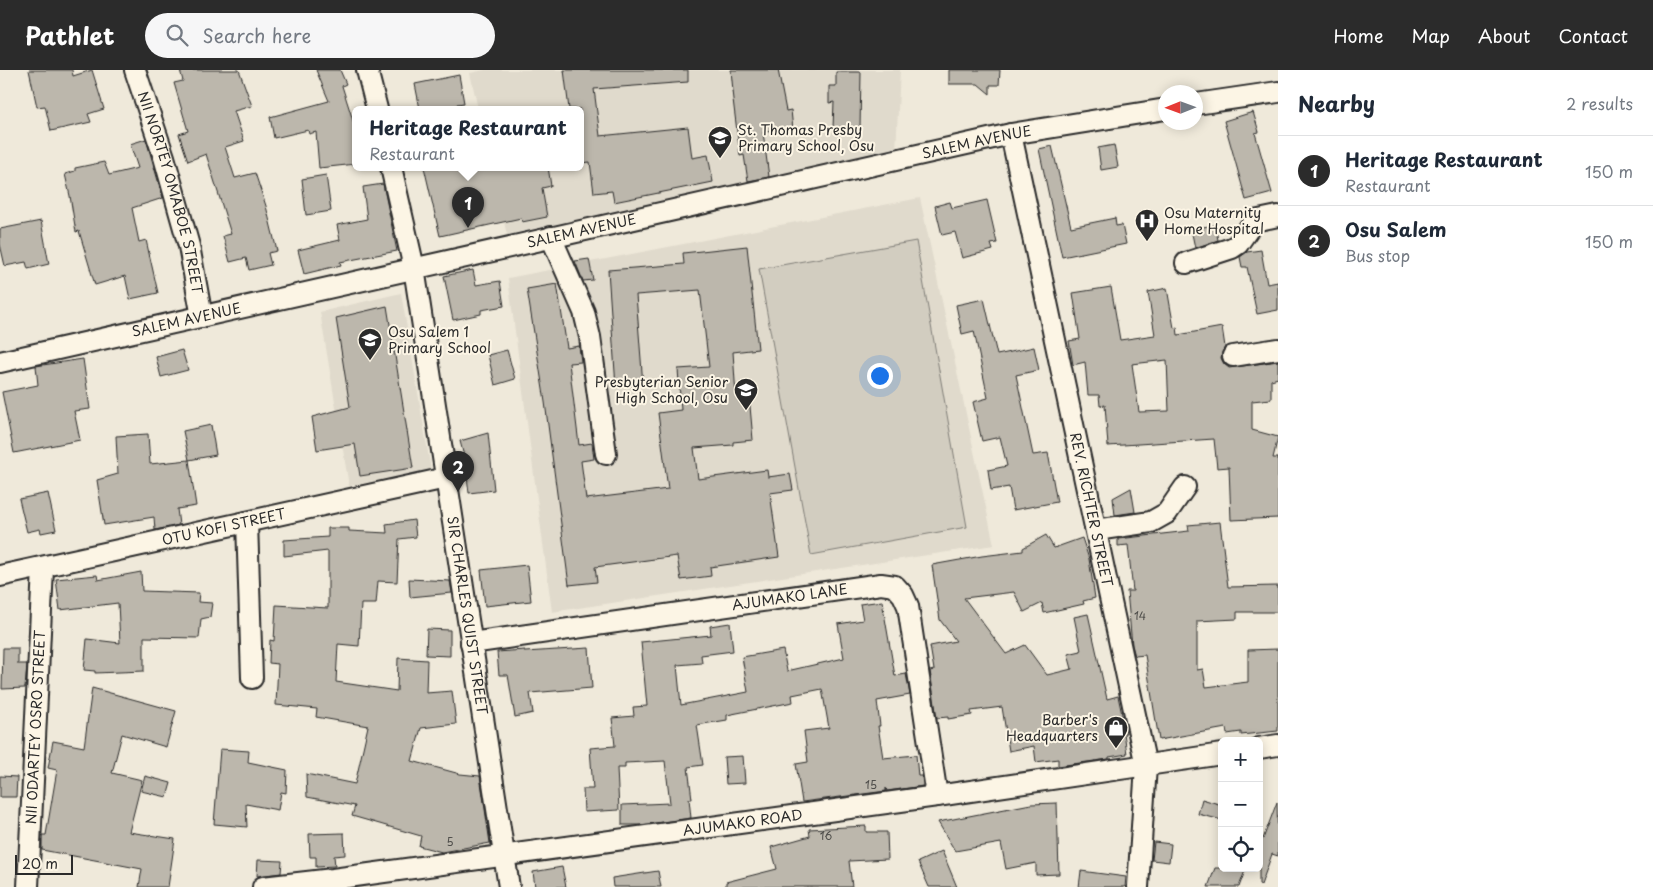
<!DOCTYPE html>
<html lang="en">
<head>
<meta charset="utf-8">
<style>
	body { margin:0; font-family:"Playpen Sans",sans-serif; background:#f6f6f7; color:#1f2937 }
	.controls { position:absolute; right:15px; bottom:15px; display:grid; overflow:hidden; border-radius:8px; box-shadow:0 2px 12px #0003 }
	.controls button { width:45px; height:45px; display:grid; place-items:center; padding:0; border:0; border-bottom:1px solid #e0e1e3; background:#fff; color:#1f2937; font:25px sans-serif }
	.compass { position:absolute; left:1158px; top:15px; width:45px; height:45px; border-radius:50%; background:#fff; box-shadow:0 2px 12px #0003; rotate:269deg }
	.scale { position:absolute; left:15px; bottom:12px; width:58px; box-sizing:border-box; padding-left:5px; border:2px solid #2b2b2b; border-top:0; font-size:14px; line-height:18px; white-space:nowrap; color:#2b2b2b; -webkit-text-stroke:4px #fcf5e5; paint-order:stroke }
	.you { position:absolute; left:879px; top:305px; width:18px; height:18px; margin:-12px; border:4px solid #fff; border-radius:50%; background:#1a73e8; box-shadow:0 0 0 8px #1a73e833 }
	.badge { display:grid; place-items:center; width:32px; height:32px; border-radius:50%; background:#2b2b2b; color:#fff; font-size:16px; font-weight:700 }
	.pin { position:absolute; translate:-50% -41px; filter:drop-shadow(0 1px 2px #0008) }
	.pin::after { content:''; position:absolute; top:26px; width:18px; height:15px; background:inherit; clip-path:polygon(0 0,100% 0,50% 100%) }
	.popup { position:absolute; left:352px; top:36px; width:232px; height:65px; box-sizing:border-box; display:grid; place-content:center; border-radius:8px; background:#fff; filter:drop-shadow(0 1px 4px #0005); font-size:16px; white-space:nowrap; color:#747a83 }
	.popup b { font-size:19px; color:#1f2937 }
	.popup::after { content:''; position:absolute; left:50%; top:100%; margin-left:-10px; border:10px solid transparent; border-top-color:#fff }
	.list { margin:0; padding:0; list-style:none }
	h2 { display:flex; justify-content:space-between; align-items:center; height:65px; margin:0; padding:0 20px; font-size:21px }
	h2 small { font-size:16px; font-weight:400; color:#747a83 }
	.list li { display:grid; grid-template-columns:32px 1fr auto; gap:15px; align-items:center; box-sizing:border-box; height:70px; padding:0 20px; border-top:1px solid #e0e1e3 }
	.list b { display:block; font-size:19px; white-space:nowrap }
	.list p { margin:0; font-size:16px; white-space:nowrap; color:#747a83 }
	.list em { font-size:16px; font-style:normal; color:#747a83 }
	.icon { flex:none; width:28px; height:28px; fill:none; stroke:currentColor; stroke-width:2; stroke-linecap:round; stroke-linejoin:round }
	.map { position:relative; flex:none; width:1278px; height:817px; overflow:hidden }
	header { display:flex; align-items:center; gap:30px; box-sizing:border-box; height:70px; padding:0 25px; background:#2b2b2b; color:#fff }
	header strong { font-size:24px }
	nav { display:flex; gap:28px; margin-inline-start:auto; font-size:18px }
	.search { width:350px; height:45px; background:#f6f6f7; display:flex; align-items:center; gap:12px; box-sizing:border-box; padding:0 18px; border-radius:28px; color:#747a83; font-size:19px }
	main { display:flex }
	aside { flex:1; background:#fff }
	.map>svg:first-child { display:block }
</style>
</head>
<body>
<header>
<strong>Pathlet</strong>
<div class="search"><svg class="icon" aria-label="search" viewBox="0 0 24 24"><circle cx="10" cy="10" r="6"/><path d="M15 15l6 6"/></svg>Search here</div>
<nav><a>Home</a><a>Map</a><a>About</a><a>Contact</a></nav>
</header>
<main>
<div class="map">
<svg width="1278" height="817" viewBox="0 0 1278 817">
	<rect width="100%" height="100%" fill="#efe9da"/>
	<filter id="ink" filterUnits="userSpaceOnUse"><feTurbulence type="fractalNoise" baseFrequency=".02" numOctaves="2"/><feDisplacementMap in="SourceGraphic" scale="10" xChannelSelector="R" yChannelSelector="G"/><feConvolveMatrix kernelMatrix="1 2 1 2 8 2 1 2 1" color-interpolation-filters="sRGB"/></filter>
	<g filter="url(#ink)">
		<g fill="#e0dacc">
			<path d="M485,0h415l-4,81 -389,84 -16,-68h89v-58h-102l-8,-36z"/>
			<path d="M920,128l74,347 -442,67 -44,-334z"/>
			<path d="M401,223l30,177 -82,16 -29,-174z"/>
		</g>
		<path fill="#d2cdc0" stroke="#7e7c76" d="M916,171l51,286 -156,28 -52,-286z"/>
		<g fill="#bcb7ac" stroke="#2b2b2b" fill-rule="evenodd">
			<path d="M29,0h43l1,6 19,-6 12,39 -16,5 3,8 -40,9 -6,-25 -8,1z"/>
			<path d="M180,0h59l13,36 -18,5 10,30 -19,6 10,31 20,-5 11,33 11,45 -9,2 3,12 -22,5 -3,-12 -16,4 -7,-26 8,-2 -25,-80 -18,7 -9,-27 9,-3 -14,-48 9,-2z"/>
			<path d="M316,0h24l6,14 -4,2 14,44v34l-37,4 -3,-36 -7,2 -1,-4 -34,8 -4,-21 59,-16z"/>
			<path d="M564,0h124v12l-94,7 6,47 88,-9 4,31 16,-3 5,27 -99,20 -2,-11 -18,2 -4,-31 -10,1v-54h-11z"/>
			<path d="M731,0h47l8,41 5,-1 2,20 -30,2 6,45 -21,4 -4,-26 -4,1 -8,-65h1z"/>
			<path d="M949,0h51l-1,15h-9v9l-12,-10h-29z"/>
			<path d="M836,2h25l-1,56h-27l1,-26 -5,1v-17h7z"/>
			<path d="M459,5l5,28 -7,1 1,5h-38l-5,-25z"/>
			<path d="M1253,42l6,20 -4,1 17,60 -26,7 -22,-79z"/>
			<path d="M146,69l17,59 -31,10 7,34 7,-2 12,53 -28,6 -5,-23 -30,9 -16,-54 -3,1 -6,-36 -5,-22 10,-3v-3l29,-6 5,13 29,-7 -8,-24z"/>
			<path d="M1114,75l4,22 -17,3 -3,-22z"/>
			<path d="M1052,76l19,81 44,-9 1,8 6,-1 4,19 -64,13 -23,-108z"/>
			<path d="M424,97h124l3,19 -9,2 5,29 -25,5 -1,-4 -81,18z"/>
			<path d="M326,105l5,36 -25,4 -4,-36z"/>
			<path d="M383,114l14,67 -57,11 1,3 -37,9 -6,-24 42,-10 -3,-15 30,-6 -4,-32z"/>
			<path d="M987,130l10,43 -6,1 2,6 -31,8 -7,-26 -13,3 -7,-29 15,-4 2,6z"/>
			<path d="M41,151l8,43 -21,5 -2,-7 -21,4 -5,-22v-15z"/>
			<path d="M1215,155l3,15 -23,8 -4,-19z"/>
			<path d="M747,176l11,103 -25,3 3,44 13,-1 4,45 -20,2v3l-39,3 4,31 69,-9 1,7 22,-3 3,16 -23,3 9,64 -69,10 1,9 -30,4 -4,-24 -82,11 2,15 -28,3 -24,-183 -18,-113 30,-5 10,64 12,-2 2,16 -12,1 10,82 13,-2 2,16 -13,2 5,38 82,-10 -10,-76 23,-3 -3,-41 31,-2 -9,-77 -64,5 7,90 -27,2 -8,-117 76,-6 -1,-11z"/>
			<path d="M1261,180l6,34 11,-2v28l-21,4 -10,-47h-5l-2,-10 7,-5z"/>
			<path d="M589,189l4,21 -10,1 -8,-20z"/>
			<path d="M473,200l3,15 24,-4 4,25 -23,4v4l-28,6 -9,-44z"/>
			<path d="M1111,217l9,53 35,-5 -7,-43 19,-4 7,40 3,-1 1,8 44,-8 3,20 -3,5 -1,6 3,6 5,4 49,-7v17l-7,2v19l-19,2v29l26,7 -5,21h5v60l-47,2 -2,-53 -12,1 -3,-29 -106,7 -3,-41 -5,1 -1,-11h-11l-3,-33 -12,3 -4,-24 11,-2 -7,-46zM1167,290l2,51 -30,1 -7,-48z"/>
			<path d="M984,229l13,56 37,-8 5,23 -23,5 17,80 15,-2 9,49 -44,8 -4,-23 -18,3 -3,-20 19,-4 -7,-29 -18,4 -9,-39 15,-4 -14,-67 -12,3 -6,-29z"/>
			<path d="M387,236l26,162 -53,8 -5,-32 -38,6 -5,-33 38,-10 -14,-89z"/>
			<path d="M182,280l6,20 -27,7 -5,-20z"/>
			<path d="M507,280l8,29 -20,6 -7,-30z"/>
			<path d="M83,289l7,50 -16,2 6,29 -66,13 -12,-61 36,-7 -2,-19z"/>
			<path d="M211,355l5,30 -27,5 -6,-29z"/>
			<path d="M488,363l6,57 -25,3 -4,-33 -5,-19z"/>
			<path d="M148,364l2,30 39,-4 7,46 -19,3 2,16 -24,5 -1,-13 -50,8 -7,-45 21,-6 -2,-38z"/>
			<path d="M1131,418l4,24 -20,3 -2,-17z"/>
			<path d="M48,423l8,37 -15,3 -1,-4 -13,3 -8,-33z"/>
			<path d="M414,450l2,17 -17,2 -2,43 -19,-1 -2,23h-15l-2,42 -21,-2 -2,38 61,9 1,-33 29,2 -1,33 26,-2 4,33 -35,4 -9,33 48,13 20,2 10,67 -48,9 -23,-6 2,-10 -69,-20 3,-10 -48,-9 -1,-23 49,10 13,-58 -52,-9 1,-8 -41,-4 2,-41 -9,-1 1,-23 4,1 2,-36 52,3v-57l-44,5v-16l44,-3v-9h21v3l38,2 -1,-9z"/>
			<path d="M1220,452l8,65 50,-1v26h-41v7l-40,2v49l6,-1 3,18 42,-5v-32l30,-1v82l-37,4v-3l-14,2 -1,-6 -67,12 -14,-85 -10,1 -3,-11 -5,-54h6l-5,-46 -10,1v-7l71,-8 -1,-6z"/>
			<path d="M1046,465l8,13 28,-10 7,21 6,39 -12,3 1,3 -40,9 -2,-10 -18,9 -10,-20 -50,6 42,56 19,-9 22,30 25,-6 -4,-15 13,-3 -7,-34 14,-3 19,85 11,-3 8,37h-2l3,21 -18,3v2l-51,7v-7l-22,3 -2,-16 -25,5 -7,-44 -31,4 1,4 -24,4v-2l-11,1 -7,-47 4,-1 -4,-24 26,-5 -16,-21 -8,-55 50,-9 41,-5v-3z"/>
			<path d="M527,495l4,36 -46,5 -4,-36z"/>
			<path d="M141,502l1,19 57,2 -1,9 14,1 -2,14 -9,2 -2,19 -55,-1v34l-49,2v-2l-11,-1 3,-31 33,4 -2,-40 -58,7 -4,-31 41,-4 1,5z"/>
			<path d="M409,509l41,2 2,12 -42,4z"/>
			<path d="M882,531l13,75 11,-2 4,21 -33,6 3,25h-2l5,32 33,-3 2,21h4l1,10 -36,5 -1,-3v3l-84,11 -6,-38 12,-2 -4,-31 25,-3 -7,-39 -30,6 1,7 -66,13v5l-30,5 6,40 -15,2 4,32h-3l2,19 -51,7h-18v-20l48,-2 -5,-42 -40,2v5h-8l2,42 -35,2 -1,-23h10l-3,-41 25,-2 -3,-28 22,-2 -1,-9 14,-1 -6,-64 70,-7 -1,-9 20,-3 3,28 -32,4 1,8 -25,2 4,40 67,-13 -6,-35 41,-7 4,21 57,-13 -6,-34 25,-4 -3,-16z"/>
			<path d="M427,559l23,1v26l-24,-1z"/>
			<path d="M3,578h15v16h9l-2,24 -23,1z"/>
			<path d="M589,578l3,40 -62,5 3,20 -18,4 -7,-42h-9l-2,-23 28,-2v2z"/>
			<path d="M92,618l84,23 -10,36 -44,-13 -10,39 30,7 -13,52 46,7 -7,48h-29l3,-18 -100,-19v-15h4l11,-65 -9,-2 5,-27 31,6z"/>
			<path d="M220,679l29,2 -1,11 39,8 -1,23 -5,-1 -3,18 -32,-6 1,23 -33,-3z"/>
			<path d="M743,686l2,27 -19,1 -2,-27z"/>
			<path d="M0,706l17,1 -1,20h-16z"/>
			<path d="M145,706l26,7 -4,14 -26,-6z"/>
			<path d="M1202,729l20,6v15l-24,-6z"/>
			<path d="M1277,732l1,54 -6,-2 -11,31 -2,-1v-46l4,1z"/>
			<path d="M1057,733l2,71 -23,1v-12l-30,6 -5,-26 -46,8 -17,-29 93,-18z"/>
			<path d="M866,756v6h21l1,27 -39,2 3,26h-126v-5l51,-13 -6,-22 39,-11 -1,-7z"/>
			<path d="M344,763l1,22 -11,1 1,10 -19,1v-10h-6l-1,-23z"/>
			<path d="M1154,772l17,2 -2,18 -17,-2z"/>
			<path d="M942,781l15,36h-28l-11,-25z"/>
			<path d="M258,790l24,1 -1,12 -24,3z"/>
			<path d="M562,797l4,20h-31l-2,-15z"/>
			<path d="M1215,798h31l-7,19h-31z"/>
			<path d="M658,801l3,16h-48l-1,-9z"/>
			<path d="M1081,801l45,6 -1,10h-46z"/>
		</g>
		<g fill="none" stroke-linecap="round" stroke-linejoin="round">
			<defs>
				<g id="minor">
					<path id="s1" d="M135,0l29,87 25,89 13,71"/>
					<path d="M367,0l10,39"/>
					<path d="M1196,34l82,-12"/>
					<path id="s2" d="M1011,64l135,632 -8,121"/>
					<path id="s3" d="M391,97l23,101 95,619"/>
					<path d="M551,167l33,75 6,25 16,117"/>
					<path d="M1186,193l46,-15 6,-4 16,-23 24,-5"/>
					<path d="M1233,286l45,-7"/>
					<path id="s4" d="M0,292l1011,-228 155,-25"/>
					<path d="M247,452l5,156"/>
					<path d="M1096,460l55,-8 16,-9 18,-26"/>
					<path id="s5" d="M0,506l446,-98"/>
					<path id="s6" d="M471,573l410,-59 14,2 8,9 5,11 29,190"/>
					<path d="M1259,678l19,-3"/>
					<path id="s7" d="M28,817l15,-319"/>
					<path id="s8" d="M263,817l70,-8 604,-83 285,-42"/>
				</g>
			</defs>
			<use href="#minor" stroke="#2b2b2b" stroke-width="24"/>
			<use href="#minor" stroke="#fcf5e5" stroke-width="20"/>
		</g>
	</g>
	<defs>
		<symbol id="school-pin" viewBox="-11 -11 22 30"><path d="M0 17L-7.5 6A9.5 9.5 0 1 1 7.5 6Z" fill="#2b2b2b" stroke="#fcf5e5"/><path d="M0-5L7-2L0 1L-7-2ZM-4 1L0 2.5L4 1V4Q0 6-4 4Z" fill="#fff"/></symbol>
		<symbol id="hospital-pin" viewBox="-11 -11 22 30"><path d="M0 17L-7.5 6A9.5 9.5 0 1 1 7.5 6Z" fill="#2b2b2b" stroke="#fcf5e5"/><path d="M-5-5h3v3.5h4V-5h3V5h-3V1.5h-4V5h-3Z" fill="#fff"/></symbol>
		<symbol id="shop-pin" viewBox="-11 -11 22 30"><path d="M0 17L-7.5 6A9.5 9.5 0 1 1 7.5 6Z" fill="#2b2b2b" stroke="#fcf5e5"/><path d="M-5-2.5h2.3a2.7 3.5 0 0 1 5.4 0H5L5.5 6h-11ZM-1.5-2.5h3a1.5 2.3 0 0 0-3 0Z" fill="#fff"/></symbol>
	</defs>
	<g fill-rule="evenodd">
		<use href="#school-pin" x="706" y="54" width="28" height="38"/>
		<use href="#hospital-pin" x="1133" y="137" width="28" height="38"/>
		<use href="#school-pin" x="356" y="256" width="28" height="38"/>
		<use href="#school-pin" x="732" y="306" width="28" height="38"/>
		<use href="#shop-pin" x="1102" y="644" width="28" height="38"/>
	</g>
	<g text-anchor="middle" stroke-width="4" stroke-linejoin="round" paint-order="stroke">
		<g font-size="11" fill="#4f4e4b">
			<text x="1140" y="550">14</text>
			<text x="871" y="719">15</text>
			<text x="826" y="770">16</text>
			<text x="450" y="776">5</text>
		</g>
		<g font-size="14" fill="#2b2b2b" stroke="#fcf5e5" text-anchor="start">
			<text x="738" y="65">St. Thomas Presby<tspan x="738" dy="16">Primary School, Osu</tspan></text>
			<text x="1164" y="148">Osu Maternity<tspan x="1164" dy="16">Home Hospital</tspan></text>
			<text x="388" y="267">Osu Salem 1<tspan x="388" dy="16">Primary School</tspan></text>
			<text x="728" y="317" text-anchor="end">Presbyterian Senior<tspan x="728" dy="16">High School, Osu</tspan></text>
			<text x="1098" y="655" text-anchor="end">Barber's<tspan x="1098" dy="16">Headquarters</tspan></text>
		</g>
		<g font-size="14" fill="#2b2b2b" stroke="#fcf5e5">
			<text dy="5" stroke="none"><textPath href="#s4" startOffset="1001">SALEM AVENUE</textPath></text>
			<text dy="5" stroke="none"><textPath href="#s1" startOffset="128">NII NORTEY OMABOE STREET</textPath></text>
			<text dy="5" stroke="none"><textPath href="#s4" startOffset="596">SALEM AVENUE</textPath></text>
			<text dy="5" stroke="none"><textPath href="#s4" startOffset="191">SALEM AVENUE</textPath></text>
			<text dy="5" stroke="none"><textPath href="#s2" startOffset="384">REV. RICHTER STREET</textPath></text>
			<text dy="5" stroke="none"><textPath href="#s5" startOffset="229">OTU KOFI STREET</textPath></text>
			<text dy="5" stroke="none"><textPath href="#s6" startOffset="322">AJUMAKO LANE</textPath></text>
			<text dy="5" stroke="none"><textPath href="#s3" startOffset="455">SIR CHARLES QUIST STREET</textPath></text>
			<text dy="5" stroke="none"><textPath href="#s7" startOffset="160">NII ODARTEY OSRO STREET</textPath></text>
			<text dy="5" stroke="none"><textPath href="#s8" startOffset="484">AJUMAKO ROAD</textPath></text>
		</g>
	</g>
</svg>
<div class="controls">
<button>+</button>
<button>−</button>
<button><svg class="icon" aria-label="locate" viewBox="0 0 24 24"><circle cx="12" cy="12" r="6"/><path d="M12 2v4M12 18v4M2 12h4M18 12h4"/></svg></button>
</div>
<svg class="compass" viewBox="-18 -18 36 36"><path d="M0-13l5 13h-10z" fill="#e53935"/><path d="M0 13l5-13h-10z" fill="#747a83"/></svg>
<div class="scale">20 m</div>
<div class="you"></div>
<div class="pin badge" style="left:468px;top:158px">1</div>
<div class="popup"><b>Heritage Restaurant</b>Restaurant</div>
<div class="pin badge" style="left:458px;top:422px">2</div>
</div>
<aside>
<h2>Nearby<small>2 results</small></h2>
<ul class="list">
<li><span class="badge">1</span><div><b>Heritage Restaurant</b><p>Restaurant</p></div><em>150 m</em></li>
<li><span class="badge">2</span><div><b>Osu Salem</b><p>Bus stop</p></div><em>150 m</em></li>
</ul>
</aside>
</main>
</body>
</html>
